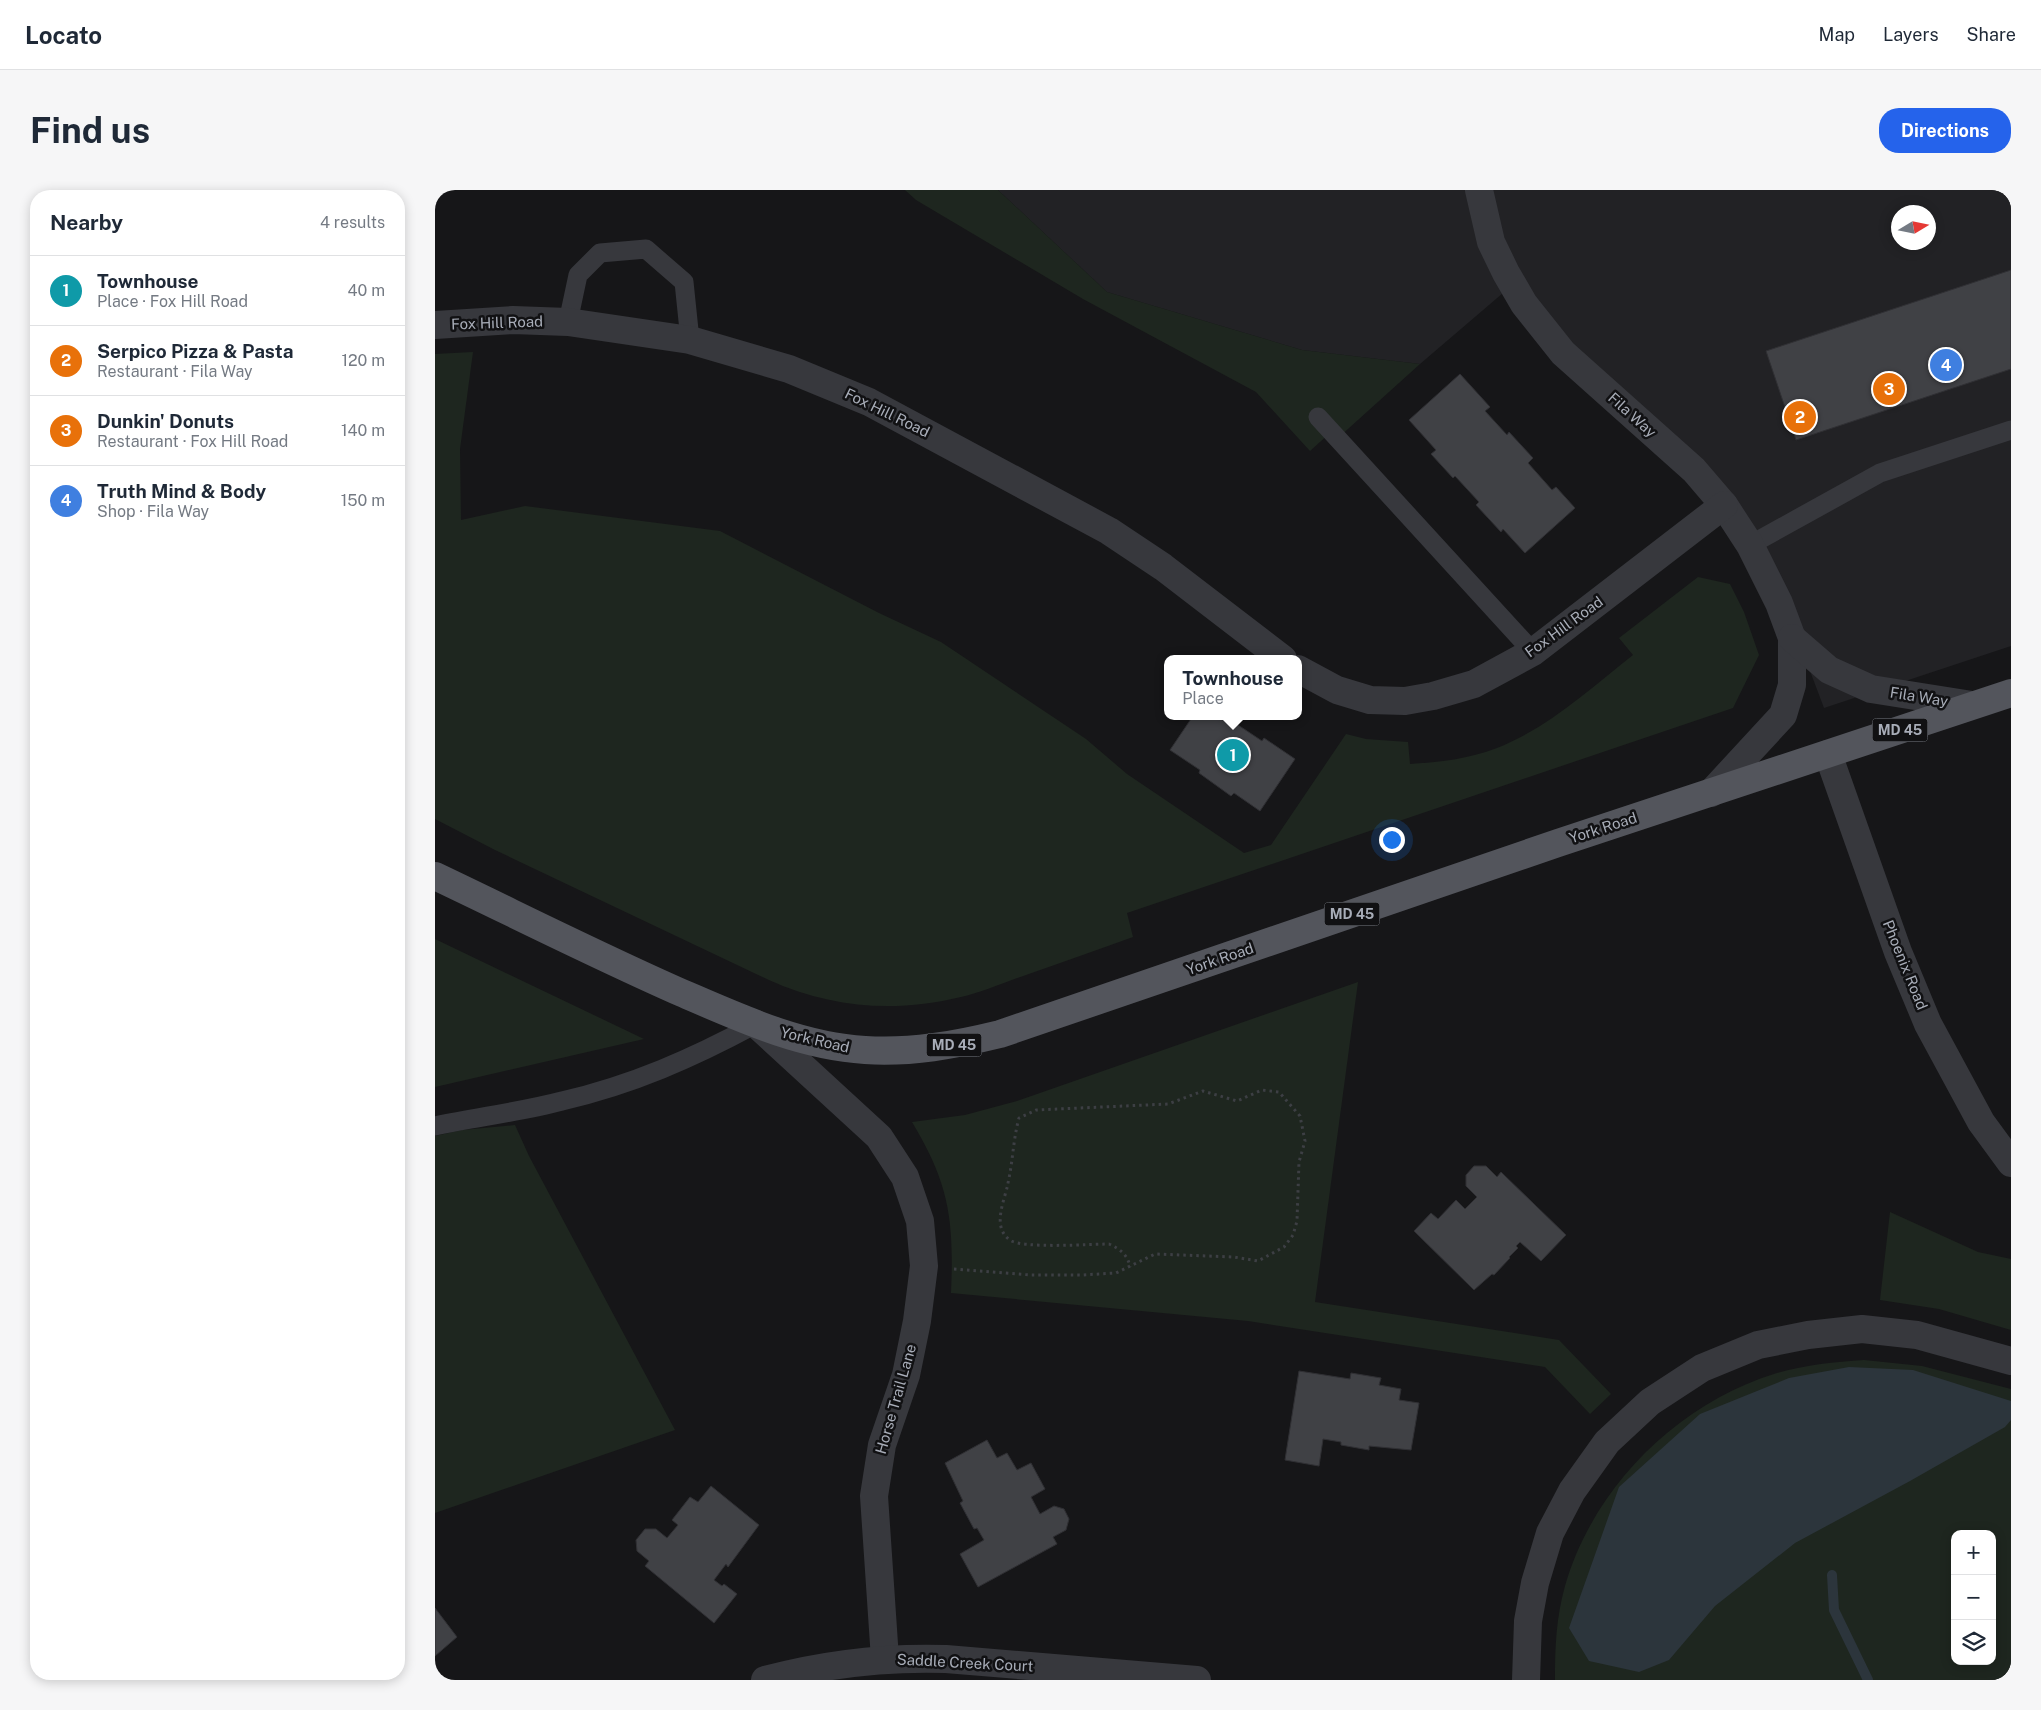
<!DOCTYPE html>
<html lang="en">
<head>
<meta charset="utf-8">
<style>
	body { margin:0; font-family:"Public Sans",sans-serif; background:#f6f6f7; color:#1f2937 }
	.controls { position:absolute; right:15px; bottom:15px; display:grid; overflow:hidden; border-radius:10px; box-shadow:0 2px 12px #0003 }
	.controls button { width:45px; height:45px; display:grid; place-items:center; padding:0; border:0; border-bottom:1px solid #e0e1e3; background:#fff; color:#1f2937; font:25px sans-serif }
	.compass { position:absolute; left:1456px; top:15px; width:45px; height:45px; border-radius:50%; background:#fff; box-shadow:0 2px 12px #0003; rotate:80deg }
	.you { position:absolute; left:956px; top:649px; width:18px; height:18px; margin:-12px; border:4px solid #fff; border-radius:50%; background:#1a73e8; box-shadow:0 0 0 8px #1a73e833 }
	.badge { display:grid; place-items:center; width:32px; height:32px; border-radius:50%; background:#2563eb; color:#fff; font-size:16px; font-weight:700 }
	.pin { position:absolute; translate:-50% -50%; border:2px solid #fff; box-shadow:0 1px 5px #0006 }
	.popup { position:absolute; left:729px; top:465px; width:138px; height:65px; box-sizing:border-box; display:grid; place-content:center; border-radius:10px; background:#fff; filter:drop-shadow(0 1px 4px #0005); font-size:16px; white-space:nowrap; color:#747a83 }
	.popup b { font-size:19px; color:#1f2937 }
	.popup::after { content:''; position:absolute; left:50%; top:100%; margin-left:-10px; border:10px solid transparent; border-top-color:#fff }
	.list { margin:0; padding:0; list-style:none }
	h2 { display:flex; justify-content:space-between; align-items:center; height:65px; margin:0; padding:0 20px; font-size:21px }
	h2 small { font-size:16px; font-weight:400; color:#747a83 }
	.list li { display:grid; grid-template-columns:32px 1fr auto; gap:15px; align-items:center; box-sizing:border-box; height:70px; padding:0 20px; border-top:1px solid #e0e1e3 }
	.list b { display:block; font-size:19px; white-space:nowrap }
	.list p { margin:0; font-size:16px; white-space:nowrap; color:#747a83 }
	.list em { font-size:16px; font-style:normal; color:#747a83 }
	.icon { flex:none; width:28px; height:28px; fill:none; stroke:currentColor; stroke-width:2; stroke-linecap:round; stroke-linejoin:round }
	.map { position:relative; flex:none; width:1576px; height:1490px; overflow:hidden; border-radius:20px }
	header { display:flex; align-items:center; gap:30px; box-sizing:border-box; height:70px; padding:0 25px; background:#fff; border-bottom:1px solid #e0e1e3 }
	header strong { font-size:24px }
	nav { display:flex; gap:28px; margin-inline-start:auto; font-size:18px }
	.intro { display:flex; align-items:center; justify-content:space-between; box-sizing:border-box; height:120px; padding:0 30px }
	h1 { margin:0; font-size:35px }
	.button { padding:12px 22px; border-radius:20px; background:#2563eb; color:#fff; font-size:18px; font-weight:700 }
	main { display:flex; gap:30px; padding:0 30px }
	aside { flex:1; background:#fff; border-radius:20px; box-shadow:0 2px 12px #0003 }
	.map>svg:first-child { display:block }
</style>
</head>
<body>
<header>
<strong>Locato</strong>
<nav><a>Map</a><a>Layers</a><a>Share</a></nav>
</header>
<div class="intro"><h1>Find us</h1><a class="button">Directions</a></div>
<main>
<aside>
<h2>Nearby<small>4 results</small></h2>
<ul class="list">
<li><span class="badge" style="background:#0f9aa8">1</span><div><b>Townhouse</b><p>Place · Fox Hill Road</p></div><em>40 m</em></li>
<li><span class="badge" style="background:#e8710a">2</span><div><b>Serpico Pizza &amp; Pasta</b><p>Restaurant · Fila Way</p></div><em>120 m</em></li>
<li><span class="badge" style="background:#e8710a">3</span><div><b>Dunkin' Donuts</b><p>Restaurant · Fox Hill Road</p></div><em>140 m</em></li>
<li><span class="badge" style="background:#3f7fe0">4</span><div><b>Truth Mind &amp; Body</b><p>Shop · Fila Way</p></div><em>150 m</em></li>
</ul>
</aside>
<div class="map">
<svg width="1576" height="1490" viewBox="0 0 1576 1490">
	<rect width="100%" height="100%" fill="#161618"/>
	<path fill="#222225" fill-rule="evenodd" d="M563,0h1013v456l-187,62 -31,-82 -43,-75 -240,-264 -90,77 -118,-14 -195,-58zM1464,22h30v30h-30z"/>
	<g fill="#1e261f" fill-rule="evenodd">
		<path d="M470,0h93l109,102 195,58 118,14 -82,74 -7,-6 -21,19 -54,-59 -173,-93 -167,-99z"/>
		<path d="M38,162l-13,97 1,71 64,-14 195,25 159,82 62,29 145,97 41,35 117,79 27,-8 75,-111 20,5 42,3 2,22c30,-2 59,-5 87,-16 51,-20 93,-59 136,-93l-14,-17 79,-61 32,7 14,28 15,43 -26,53 -606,205 6,24c-35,13 -71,25 -107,38 -21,7 -43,17 -65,22 -66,16 -130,11 -192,-17l-274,-130 -60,-31v-465z"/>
		<path d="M0,749l209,100 -209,48z"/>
		<path d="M923,792l-43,320 244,38 52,54 -21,20 -45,-47 -297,-46 -297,-28c3,-72 -1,-108 -39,-171l53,-7 52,-14z"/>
		<path d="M80,935l14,31 146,274 -240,83v-377l27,-6z"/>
		<path d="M1455,1022l88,40 33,7v71l-72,-21 -59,-9z"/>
		<path d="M1429,1170l58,6 89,23v291h-456c0,-32 1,-62 10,-94 28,-98 112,-182 209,-212 29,-9 60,-12 90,-14zM1520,1344h37v127h-37z"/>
	</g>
	<path fill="#2c353c" d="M1414,1177l64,3 98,31v19l-6,7 -95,54 -115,62 -80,63 -46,54 -30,12 -50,-11 -20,-33 50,-141 81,-73 89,-36z"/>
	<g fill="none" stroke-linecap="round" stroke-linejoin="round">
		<path stroke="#2c353c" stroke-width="10" d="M1397,1385l2,35 34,70"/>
	</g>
	<g fill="#404145" stroke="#303034">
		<path d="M1576,80v99l-215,71 -30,-89z"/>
		<path d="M1025,184l30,33 -5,4 22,24 2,-3 24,26 -5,5 24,27 4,-3 19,21 -50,45 -22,-24 -2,3 -25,-27 3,-3 -24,-26 -2,2 -22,-24 5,-4 -27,-30z"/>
		<path d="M758,526h40l2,2 -3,3 30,20 2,-3 31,21 -35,52 -26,-18 -3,3 -32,-23 1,-3 -30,-20z"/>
		<path d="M1039,976h12l11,11 4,-5 65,63 -25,26 -21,-19 -4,4 2,2 -9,9 1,1 -16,17 -2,-1 -18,16 -60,-59 17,-18 7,6 18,-19 9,9 12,-12 -11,-11v-11z"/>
		<path d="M864,1181l51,8 1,-6 30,5 -2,7 22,4 -2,11 20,3 -8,47 -42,-4v4l-28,-5v-3l-18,-3 -4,27 -34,-6z"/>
		<path d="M552,1250l10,18 10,-5 10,17 14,-7 14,26 -14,8 9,17 14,-8 10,3 5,10 -3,11 -13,7 4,7 -79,43 -18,-33 24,-14 -7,-12 -3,1 -14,-26 3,-2 -18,-38z"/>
		<path d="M276,1296l48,39 -31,42 -2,-3 -12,16 8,6 2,-2 13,10 -23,29 -69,-57 4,-5 -12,-10 -1,-11 9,-11h11l11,9 11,-13 -6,-5 18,-23 8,5z"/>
		<path d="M0,1418l22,29 -22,19z"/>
	</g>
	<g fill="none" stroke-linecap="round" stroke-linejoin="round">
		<path stroke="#3d3f44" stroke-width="3" stroke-dasharray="2.5 4" stroke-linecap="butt" d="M519,1079l76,6h52l34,-2 39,-19 79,3 24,4 26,-14 9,-12 4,-14 2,-59 6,-21 -5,-25 -21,-24 -17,-2 -25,11 -34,-10 -35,13 -132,6 -17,8c-6,22 -6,43 -11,65 -3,17 -17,44 2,57 11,9 82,4 99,4 11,5 19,11 21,23"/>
		<g stroke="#37383d" stroke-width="19">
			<path d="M133,132l10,-47 22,-22 46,-4 38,33 6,58"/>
			<path d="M883,227l215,235"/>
			<path d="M1315,355l130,-72 131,-43"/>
			<path d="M0,936c42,-9 85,-14 127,-25 70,-16 131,-43 194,-77"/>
		</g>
		<g stroke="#37383d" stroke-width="28">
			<path d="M1044,0l12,52 15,31 18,31 39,49 131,117 30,35 26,40 29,58 13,35v47l-9,30 -72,78"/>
			<path d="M0,135l78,-5 55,2 122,18 99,29 80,33 240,129 54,36 120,92"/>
			<path d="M1357,448l37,32 42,19 101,16"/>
			<path d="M863,479l39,21 33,10 35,1 28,-5 41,-12 59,-32 191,-147"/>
			<path d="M321,834l123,113 26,40 15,44 4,45 -7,55 -11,54 -24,70 -8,51 11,163"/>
			<path d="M330,1490c60,-16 119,-23 181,-21l251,21"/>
			<path d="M1091,1490l2,-59 7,-38 15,-50 22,-42 35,-49 43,-40 52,-34 56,-23 50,-10 54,-6 55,6 94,26"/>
		</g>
		<path stroke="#37383d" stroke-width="28" d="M1393,564l70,198 30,72 53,98 30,41"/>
		<path stroke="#53555c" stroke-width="28" d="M0,686c82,39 163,80 247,117 58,25 118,53 183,57 46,3 90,-5 135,-16l558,-191 453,-150"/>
	</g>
	<g text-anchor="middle" stroke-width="5" stroke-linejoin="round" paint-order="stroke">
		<g fill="#111113" stroke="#7b7e86" stroke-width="1">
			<rect x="1437.5" y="528.5" width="55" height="23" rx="4"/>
			<rect x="889.5" y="712.5" width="55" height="23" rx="4"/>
			<rect x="491.5" y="843.5" width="55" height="23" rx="4"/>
		</g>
		<g font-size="14" font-weight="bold" fill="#a8adb8">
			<text x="1465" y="545">MD 45</text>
			<text x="917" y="729">MD 45</text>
			<text x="519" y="860">MD 45</text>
		</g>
		<g font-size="15" fill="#a8adb8" stroke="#111113">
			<text transform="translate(62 133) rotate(-2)" y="5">Fox Hill Road</text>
			<text transform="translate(452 223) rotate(26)" y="5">Fox Hill Road</text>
			<text transform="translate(1197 225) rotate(42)" y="5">Fila Way</text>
			<text transform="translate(1129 437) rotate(-36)" y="5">Fox Hill Road</text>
			<text transform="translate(1484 507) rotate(9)" y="5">Fila Way</text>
			<text transform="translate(1168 638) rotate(-18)" y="5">York Road</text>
			<text transform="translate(785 769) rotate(-19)" y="5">York Road</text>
			<text transform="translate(1470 775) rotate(68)" y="5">Phoenix Road</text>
			<text transform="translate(380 850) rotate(13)" y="5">York Road</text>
			<text transform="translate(461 1209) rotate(-74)" y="5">Horse Trail Lane</text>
			<text transform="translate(530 1473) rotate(3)" y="5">Saddle Creek Court</text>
		</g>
	</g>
</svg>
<div class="controls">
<button>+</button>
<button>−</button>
<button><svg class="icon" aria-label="layers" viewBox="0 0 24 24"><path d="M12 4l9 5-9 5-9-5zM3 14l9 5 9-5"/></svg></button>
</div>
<svg class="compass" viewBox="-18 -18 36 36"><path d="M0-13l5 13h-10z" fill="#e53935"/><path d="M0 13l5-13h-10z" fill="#747a83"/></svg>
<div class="you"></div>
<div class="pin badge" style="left:798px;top:565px;background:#0f9aa8">1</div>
<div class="popup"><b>Townhouse</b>Place</div>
<div class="pin badge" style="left:1365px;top:227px;background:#e8710a">2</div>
<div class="pin badge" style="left:1454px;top:199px;background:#e8710a">3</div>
<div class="pin badge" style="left:1511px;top:175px;background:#3f7fe0">4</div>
</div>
</main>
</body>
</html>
